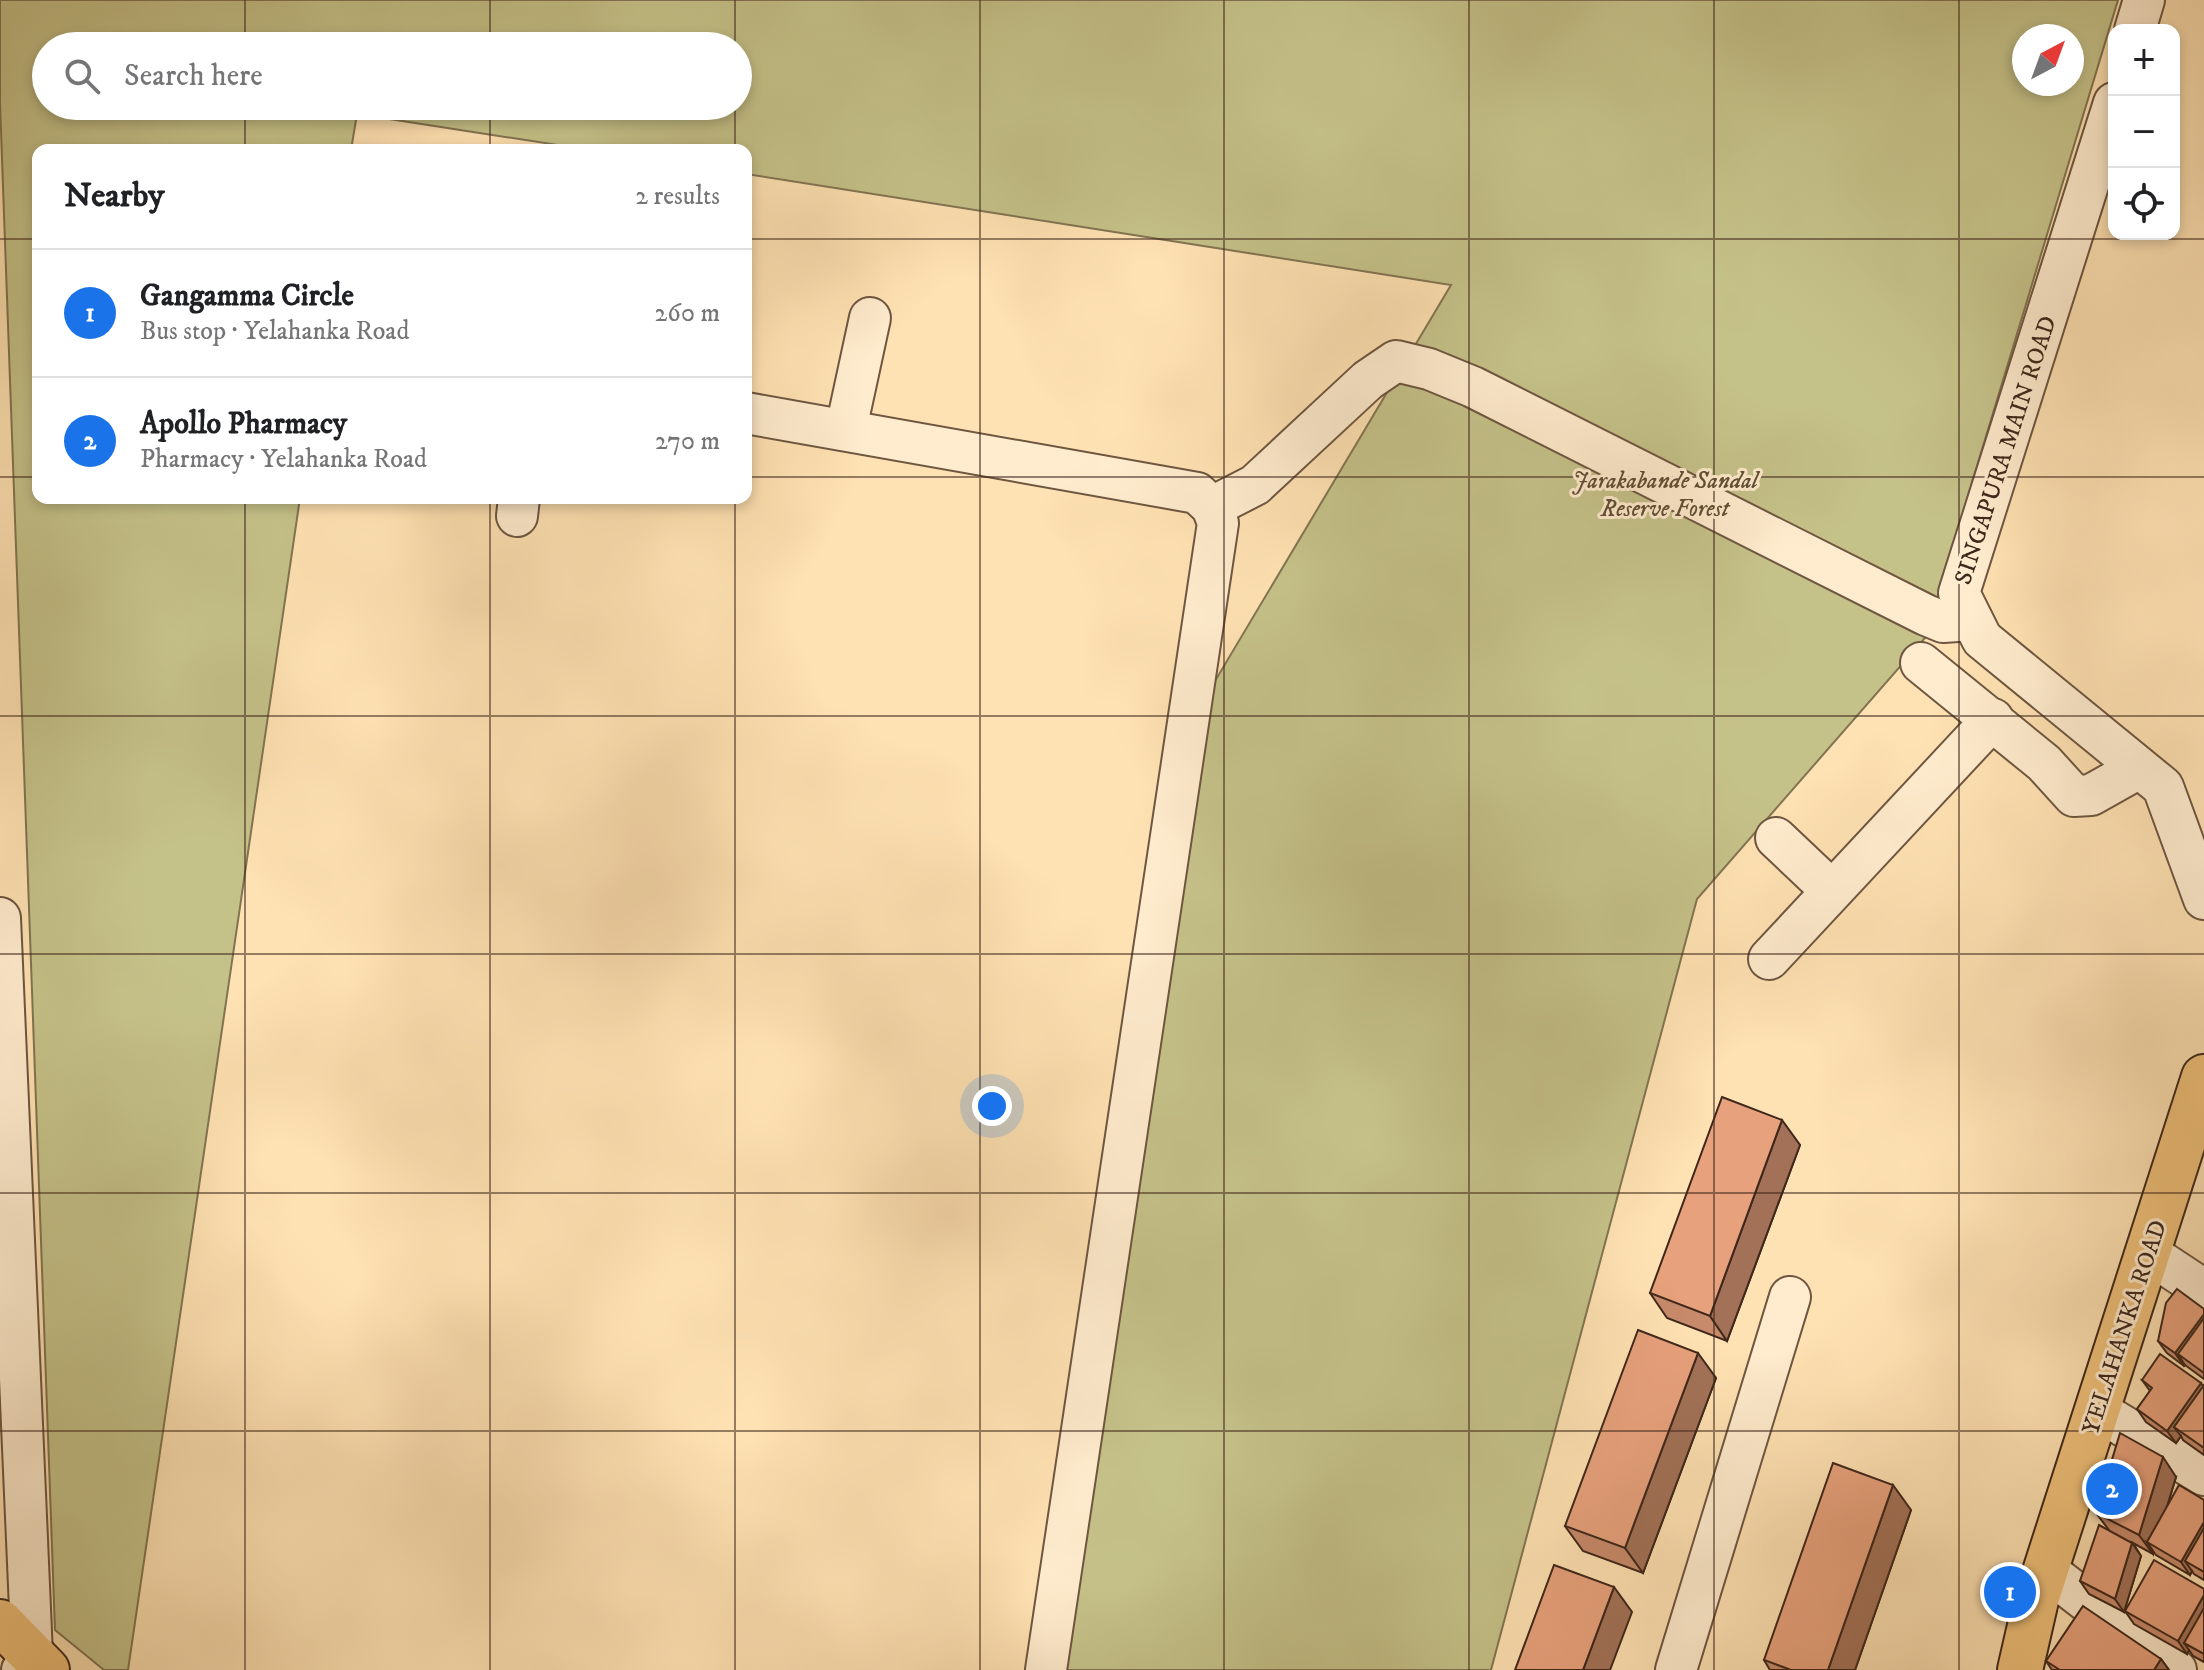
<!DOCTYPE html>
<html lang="en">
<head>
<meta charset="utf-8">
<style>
	body { margin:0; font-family:"IM FELL DW Pica",serif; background:#f2f2f2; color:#202124 }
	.controls { position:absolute; right:24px; top:24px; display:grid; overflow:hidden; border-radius:16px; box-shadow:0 4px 12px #0003 }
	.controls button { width:72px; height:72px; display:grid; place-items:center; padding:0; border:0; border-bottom:2px solid #e0e0e0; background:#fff; color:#202124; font:40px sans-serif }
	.compass { position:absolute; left:2012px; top:24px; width:72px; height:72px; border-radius:50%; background:#fff; box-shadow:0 4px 12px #0003; rotate:41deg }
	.you { position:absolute; left:992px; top:1106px; width:28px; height:28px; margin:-20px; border:6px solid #fff; border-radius:50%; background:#1a73e8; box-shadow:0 0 0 12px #1a73e833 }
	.badge { display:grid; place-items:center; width:52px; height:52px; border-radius:50%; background:#1a73e8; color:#fff; font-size:26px; font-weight:700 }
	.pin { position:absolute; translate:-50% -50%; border:4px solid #fff; box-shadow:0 2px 8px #0006 }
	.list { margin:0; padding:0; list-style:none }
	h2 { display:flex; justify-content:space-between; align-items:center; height:104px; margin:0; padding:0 32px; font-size:34px }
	h2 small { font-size:26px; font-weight:400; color:#757577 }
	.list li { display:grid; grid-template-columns:52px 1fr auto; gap:24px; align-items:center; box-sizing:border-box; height:128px; padding:0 32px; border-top:2px solid #e0e0e0 }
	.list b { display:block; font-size:30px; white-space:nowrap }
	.list p { margin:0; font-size:26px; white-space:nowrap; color:#757577 }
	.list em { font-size:26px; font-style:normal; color:#757577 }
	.icon { flex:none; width:44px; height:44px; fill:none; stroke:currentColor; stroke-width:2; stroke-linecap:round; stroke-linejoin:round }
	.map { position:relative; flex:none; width:2204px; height:1670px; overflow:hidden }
	.search { position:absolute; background:#fff; box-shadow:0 4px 12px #0003; left:32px; top:32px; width:720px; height:88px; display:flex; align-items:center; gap:20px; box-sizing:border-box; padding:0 28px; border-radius:44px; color:#757577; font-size:30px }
	.panel { position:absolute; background:#fff; box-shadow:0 4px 12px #0003; left:32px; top:144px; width:720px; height:360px; border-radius:16px }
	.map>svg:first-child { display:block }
</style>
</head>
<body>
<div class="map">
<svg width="2204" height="1670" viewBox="0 0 2204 1670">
	<rect width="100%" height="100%" fill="#ffe2b3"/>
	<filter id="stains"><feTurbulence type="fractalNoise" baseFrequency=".0025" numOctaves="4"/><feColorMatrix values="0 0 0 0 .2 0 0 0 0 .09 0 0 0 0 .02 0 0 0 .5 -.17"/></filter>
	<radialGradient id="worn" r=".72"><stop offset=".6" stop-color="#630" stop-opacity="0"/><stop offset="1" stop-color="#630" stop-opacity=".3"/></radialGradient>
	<path fill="#c5c289" stroke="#827452" stroke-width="2" fill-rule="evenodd" d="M0,0h2118l-193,638 -228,261 -206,771h-453l146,-937 267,-448 -705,-111v-24h-156l-233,-36 -6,36h-313v348h262l-172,1172h-24l-49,-40 -55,-1527zM2024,36h48v48h-48zM46,46h692v60h-692z"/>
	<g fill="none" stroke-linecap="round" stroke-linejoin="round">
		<defs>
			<g id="minor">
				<path d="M2135,30l9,-30"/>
				<path d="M2114,103l-155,490 23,46 181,148 41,112"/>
				<path d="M746,413l451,80 15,14 6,16 -172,1147"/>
				<path d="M846,429l24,-111"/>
				<path d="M1212,507l43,-22 113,-105 28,-19 33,8 44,18 453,228 17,7 29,-2"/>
				<path d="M517,516l2,-18"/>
				<path d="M1921,663l123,100 30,33 17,-1 48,-27"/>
				<path d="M1776,838l56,53"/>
				<path d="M0,918l32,737 -10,15"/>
				<path d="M1769,959l224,-240"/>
				<path d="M2148,1253l56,37"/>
				<path d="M2097,1410l107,65"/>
				<path d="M2046,1570l130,100"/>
				<path d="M1676,1670l114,-373"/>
			</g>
			<g id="major">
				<path d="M0,1622l47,48"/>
				<path d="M2020,1670l16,-70 168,-523"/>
			</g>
		</defs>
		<use href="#minor" stroke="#6e5641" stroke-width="44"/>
		<use href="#major" stroke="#3e271b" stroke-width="48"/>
		<use href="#minor" stroke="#ffecce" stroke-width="40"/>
		<use href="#major" stroke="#f0c17a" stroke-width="44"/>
	</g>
	<g fill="#c78a6b" stroke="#3e271b" stroke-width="2">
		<path d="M1800,1145l-73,196 -60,-23 -17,-25z"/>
		<path d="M2204,1309v70l-19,-14 -1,1 -17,-13 -9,-12z"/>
		<path d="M1716,1378l-73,195 -60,-22 -18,-25z"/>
		<path d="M2142,1380l61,7 1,-2v70l-21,-15 -2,-4 -5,7 -30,-21 -9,-13 13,-18z"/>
		<path d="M2176,1477l-9,30 37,-7v80l-10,-6 -2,-3 -2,4 -34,-20 -3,-4v3l-20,-11 8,13 -17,56 -35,-18 -9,-13 29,-51 -13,-17z"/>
		<path d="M1911,1510l-56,160h-85l-6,-10z"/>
		<path d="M2204,1589v73l-11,-6 -4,-6 -2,4 -53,-30 -9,-13z"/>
		<path d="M2161,1659l8,11h-117l-6,-9z"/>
	</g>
	<g fill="#a27157" stroke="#3e271b" stroke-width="2">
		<path d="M1782,1120l18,25 -73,196 -17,-25z"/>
		<path d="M2204,1314v25l-26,15 7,11 -1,1 -9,-13z"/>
		<path d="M1698,1353l18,25 -73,195 -18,-25z"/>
		<path d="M2201,1383l3,5 -30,39 7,9 -5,7 -9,-12z"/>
		<path d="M2163,1457l13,20 -21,69 -8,-4 6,9v3l-14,-19z"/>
		<path d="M1893,1485l18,25 -56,160h-27z"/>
		<path d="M2204,1522v29l-19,10 7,10 -2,4 -9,-13z"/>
		<path d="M2132,1543l9,13 -17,56 -9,-13z"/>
		<path d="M1614,1587l18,25 -22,58h-27z"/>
		<path d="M2204,1595v29l-20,19 5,7 -2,4 -9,-13z"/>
		<path d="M2161,1659l8,11h-15z"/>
	</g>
	<g fill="#e7a17c" stroke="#3e271b" stroke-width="2">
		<path d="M1722,1097l60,23 -72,196 -60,-23z"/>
		<path d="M2177,1289l27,20v5l-29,39 -17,-12 8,-38z"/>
		<path d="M2204,1318v55l-26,-19z"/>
		<path d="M1638,1330l60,23 -73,195 -60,-22z"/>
		<path d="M2160,1354l41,29 -34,48 -30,-22 15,-21 -10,-8z"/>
		<path d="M2204,1385v63l-30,-21z"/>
		<path d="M2120,1433l43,24 -24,78 -43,-22z"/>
		<path d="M1833,1463l60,22 -65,185h-37l-27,-10z"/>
		<path d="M2179,1485l25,15v22l-23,40 -34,-20z"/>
		<path d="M2099,1525l33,18 -17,56 -35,-18z"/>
		<path d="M2204,1528v44l-19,-11z"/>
		<path d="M2154,1560l50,29v6l-26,46 -53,-30z"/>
		<path d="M1554,1565l60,22 -31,83h-68z"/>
		<path d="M2083,1606l78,53 -7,11h-94l-14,-9z"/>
		<path d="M2204,1608v46l-20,-11z"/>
	</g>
	<path fill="none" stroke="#3e271b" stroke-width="2" stroke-opacity="0.55" d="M245,0v46M490,0v46M735,0v46M980,0v1670M1224,0v1670M1469,0v1670M1714,0v1670M1959,0v1670M245,106v44M490,106v44M735,106v44M0,239h38M746,239h1458M0,477h38M746,477h1458M245,498v1172M490,498v1172M735,498v1172M0,716h2204M0,954h2204M0,1193h2204M0,1431h2204"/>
	<g text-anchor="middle" stroke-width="6" stroke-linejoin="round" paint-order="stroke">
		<g font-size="24" fill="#3e271b" stroke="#ffecce">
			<text transform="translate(2005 450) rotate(-72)" y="8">SINGAPURA MAIN ROAD</text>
			<text transform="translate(2124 1327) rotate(-72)" y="8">YELAHANKA ROAD</text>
		</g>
		<g font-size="24" font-style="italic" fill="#604e36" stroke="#ffecce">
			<text x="1665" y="488">Jarakabande Sandal<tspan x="1665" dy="28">Reserve Forest</tspan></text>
		</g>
	</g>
	<rect width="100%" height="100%" filter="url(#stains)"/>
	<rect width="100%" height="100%" fill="url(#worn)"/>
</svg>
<div class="controls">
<button>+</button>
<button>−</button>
<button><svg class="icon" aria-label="locate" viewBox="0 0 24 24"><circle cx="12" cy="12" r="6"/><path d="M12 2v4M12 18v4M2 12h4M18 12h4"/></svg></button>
</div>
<svg class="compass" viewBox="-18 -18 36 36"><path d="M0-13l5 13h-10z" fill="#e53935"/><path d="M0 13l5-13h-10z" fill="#757577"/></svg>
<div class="you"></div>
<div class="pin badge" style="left:2010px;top:1592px">1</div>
<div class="pin badge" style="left:2112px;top:1489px">2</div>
<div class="search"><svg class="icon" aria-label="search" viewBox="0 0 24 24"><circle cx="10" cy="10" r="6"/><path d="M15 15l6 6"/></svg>Search here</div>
<section class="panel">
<h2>Nearby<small>2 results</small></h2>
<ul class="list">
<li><span class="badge">1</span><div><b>Gangamma Circle</b><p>Bus stop · Yelahanka Road</p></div><em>260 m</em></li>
<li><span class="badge">2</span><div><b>Apollo Pharmacy</b><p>Pharmacy · Yelahanka Road</p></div><em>270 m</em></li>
</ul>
</section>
</div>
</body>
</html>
